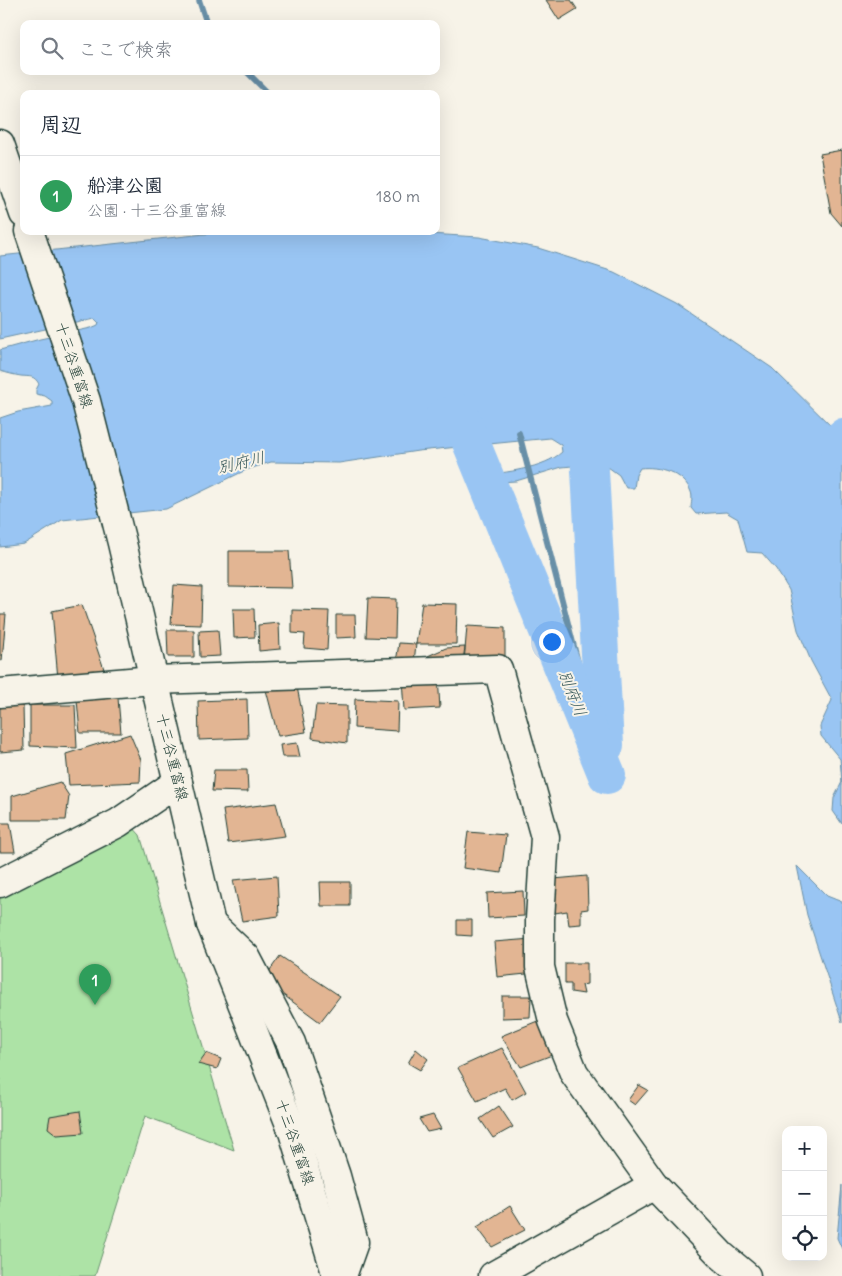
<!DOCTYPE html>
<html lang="ja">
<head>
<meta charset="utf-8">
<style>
	body { margin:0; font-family:Delius,"Klee One",sans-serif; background:#f6f6f7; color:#1f2937 }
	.controls { position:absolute; right:15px; bottom:15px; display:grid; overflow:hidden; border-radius:10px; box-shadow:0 5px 20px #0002 }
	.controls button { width:45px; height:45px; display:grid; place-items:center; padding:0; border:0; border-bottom:1px solid #e0e1e3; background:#fff; color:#1f2937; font:25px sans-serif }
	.you { position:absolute; left:551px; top:641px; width:18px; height:18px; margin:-12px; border:4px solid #fff; border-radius:50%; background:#1a73e8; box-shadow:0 0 0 8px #1a73e833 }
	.badge { display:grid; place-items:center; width:32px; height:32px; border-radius:50%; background:#0b8043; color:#fff; font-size:16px; font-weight:700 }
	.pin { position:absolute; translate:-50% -41px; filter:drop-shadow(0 1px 2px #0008) }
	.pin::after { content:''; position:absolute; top:26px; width:18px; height:15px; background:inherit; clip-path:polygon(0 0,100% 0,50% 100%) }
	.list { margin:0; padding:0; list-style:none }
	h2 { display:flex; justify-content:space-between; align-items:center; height:65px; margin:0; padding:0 20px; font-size:21px }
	h2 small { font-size:16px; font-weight:400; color:#747a83 }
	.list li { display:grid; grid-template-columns:32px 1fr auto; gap:15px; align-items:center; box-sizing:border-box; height:80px; padding:0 20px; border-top:1px solid #e0e1e3 }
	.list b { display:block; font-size:19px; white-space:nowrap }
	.list p { margin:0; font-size:16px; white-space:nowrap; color:#747a83 }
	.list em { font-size:16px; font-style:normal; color:#747a83 }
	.icon { flex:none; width:28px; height:28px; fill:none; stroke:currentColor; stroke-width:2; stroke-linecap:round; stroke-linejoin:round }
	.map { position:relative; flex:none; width:842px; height:1276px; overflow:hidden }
	.search { position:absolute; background:#fff; box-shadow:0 5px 20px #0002; left:20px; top:20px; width:420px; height:55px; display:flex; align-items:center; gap:12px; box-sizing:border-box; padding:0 18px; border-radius:10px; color:#747a83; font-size:19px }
	.panel { position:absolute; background:#fff; box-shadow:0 5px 20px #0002; left:20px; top:90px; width:420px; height:145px; border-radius:10px }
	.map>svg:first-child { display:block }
</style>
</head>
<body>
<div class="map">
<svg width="842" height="1276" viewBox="0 0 842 1276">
	<rect width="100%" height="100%" fill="#f7f3e8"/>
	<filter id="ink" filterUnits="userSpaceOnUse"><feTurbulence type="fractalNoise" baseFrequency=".02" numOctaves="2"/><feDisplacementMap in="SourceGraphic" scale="10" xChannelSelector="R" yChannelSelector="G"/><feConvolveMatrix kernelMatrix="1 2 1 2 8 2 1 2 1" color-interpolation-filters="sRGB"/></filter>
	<g filter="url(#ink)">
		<path fill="#ade3a6" stroke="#66906d" d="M130,824l10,11 94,315 -89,-34 -50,160h-95v-382z"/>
		<g fill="#99c5f3" stroke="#688fa7">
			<path d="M233,231h185l11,3 50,3 59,11 76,24 63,32 95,64 64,63 6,9v384l-9,-13 1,-13 8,-16 -2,-23 -19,-23 -1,-10 12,-26 -21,-39 -13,-31 -9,-40 -13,-21 -14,-16 -15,-1 -9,-33 -12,-7 -30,2 -5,-6c0,-4 2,-11 0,-16 -7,-20 -33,-26 -51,-24l-4,7 -2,13h-8l-7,-13 -11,-8 -26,-2 -20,2 -46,14 -17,1 -18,-7c24,-2 63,-7 81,-23l-1,-7 -11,-7 -132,13 -79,12 -68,-1 -25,8 -80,39 -104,11 -38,24 -24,3v-129l18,-6 34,-6v-5l-7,-5 -9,-2v-4l3,-6c-5,-9 -9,-7 -18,-8 -7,-1 -14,-3 -21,-5v-21l40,-11 51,-11 7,-3 1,-3 -4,-4 -95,21v-83z"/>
			<path d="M797,866l30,30 15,6v120l-35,-107z"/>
			<path d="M842,1185v64l-5,-11z"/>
		</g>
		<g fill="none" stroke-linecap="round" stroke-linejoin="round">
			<g stroke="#688fa7" stroke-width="6">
				<path d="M199,0l8,24"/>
				<path d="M246,71l23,23"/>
				<path d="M519,433l88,342"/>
			</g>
			<path stroke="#99c5f3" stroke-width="22" d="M832,461l-1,-24 11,-8"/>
			<g stroke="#99c5f3" stroke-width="38">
				<path d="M587,416l18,329"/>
				<path d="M444,417l15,-4 148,362"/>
			</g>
		</g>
		<g fill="#e2b593" stroke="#1f3d34">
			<path d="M546,0h25l6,9 -18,11z"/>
			<path d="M842,150v76l-11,-13 -11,-59z"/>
			<path d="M229,551h60l3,37 -63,-1z"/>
			<path d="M174,585l28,2 -1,38 -30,-1z"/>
			<path d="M368,598l28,1 -1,39 -29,-1z"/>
			<path d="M422,603l35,1 -1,40h-40z"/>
			<path d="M82,605l22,64 -46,10 -6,-68z"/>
			<path d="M233,609h21l1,28 -21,1z"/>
			<path d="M292,610l37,1 -2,39 -23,-2 1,-14 -13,-1z"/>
			<path d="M0,614h6l-4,47 -2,-1z"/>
			<path d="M336,615h19l1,22 -20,1z"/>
			<path d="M279,623l1,26 -21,2 -1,-26z"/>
			<path d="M467,626l38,2v35l-41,-1z"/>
			<path d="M167,630h27v27h-26z"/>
			<path d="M218,630l2,26 -20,1 -1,-26z"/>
			<path d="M399,643l17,1 -2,18 32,-14 19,-1 -3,21 -67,1z"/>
			<path d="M438,676l2,32 -36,2 -2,-32z"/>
			<path d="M297,687l9,45 -28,4 -12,-46z"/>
			<path d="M118,698l3,35h-41l-3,-33z"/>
			<path d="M247,699l1,39 -49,2 -1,-39z"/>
			<path d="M355,699l43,2 -1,30 -43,-3z"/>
			<path d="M30,705h45l2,43 -47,-2z"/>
			<path d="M316,705l31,1v37l-35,-5z"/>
			<path d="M23,706l1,44 -24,2v-45z"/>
			<path d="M130,734l11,26 -1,22 -71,3 -3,-31z"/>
			<path d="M297,743l3,14h-18l-2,-12z"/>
			<path d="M214,770h33l1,22 -36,-1z"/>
			<path d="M60,782l9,14 -3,24h-54v-24z"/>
			<path d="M276,803l9,33 -57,7 -5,-33z"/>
			<path d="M0,823h10l5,29h-15z"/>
			<path d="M468,832l38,3 -5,38 -38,-5z"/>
			<path d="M277,876l2,40 -37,5 -9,-41z"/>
			<path d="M587,876l1,33 -7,1v14l-12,1 -2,-14 -12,2 -1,-34z"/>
			<path d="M320,882h30v24h-29z"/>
			<path d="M523,891l1,25 -36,2 -1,-25z"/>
			<path d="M457,920h15v16l-15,-1z"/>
			<path d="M532,939l4,34 -39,4 -3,-35z"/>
			<path d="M280,956l60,40 -20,26 -57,-42z"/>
			<path d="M565,963h22v21l-5,1 2,9 -13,-2v-8h-6z"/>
			<path d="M502,996h29l-1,21 -28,1z"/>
			<path d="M540,1020l17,33 -36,14 -20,-31z"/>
			<path d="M502,1048l24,44 -14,8 -7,-12 -28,13 -19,-33z"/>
			<path d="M416,1049l12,10 -8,11 -12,-7z"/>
			<path d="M206,1053l15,6 -4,10 -19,-5z"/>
			<path d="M639,1085l9,5 -13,15 -7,-5z"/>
			<path d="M499,1106l14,21 -20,11 -13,-19z"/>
			<path d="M80,1111l3,22 -26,2 -9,-7 2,-12z"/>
			<path d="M433,1115l8,14 -14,3 -8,-13z"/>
			<path d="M510,1206l15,24 -33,17 -15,-20z"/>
		</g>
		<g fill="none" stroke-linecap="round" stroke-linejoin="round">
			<defs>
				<g id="minor">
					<path d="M0,693l153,-13 345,-11 47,168 -5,82v48l13,54 21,52 80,112 67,70 25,21"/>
					<path d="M0,883l118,-60 60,-41"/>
					<path d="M211,924l35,33 45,86 45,133 18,66 -12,34"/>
					<path d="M493,1276l161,-91"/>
				</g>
				<g id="major">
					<path d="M0,144l24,70"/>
					<path d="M29,231l57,170 36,142 89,381 82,208 44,144"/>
				</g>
			</defs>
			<use href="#minor" stroke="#1f3d34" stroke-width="31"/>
			<use href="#major" stroke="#1f3d34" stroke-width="31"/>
			<use href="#minor" stroke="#f7f3e8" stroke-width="28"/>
			<use href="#major" stroke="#f7f3e8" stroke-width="28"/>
		</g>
	</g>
	<g text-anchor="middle" stroke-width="4" stroke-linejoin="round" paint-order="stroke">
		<g font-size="15" fill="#1f3d34" stroke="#f7f3e8">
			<text transform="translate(74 365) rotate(72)" y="5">十三谷重富線</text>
			<text transform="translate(172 757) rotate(76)" y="5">十三谷重富線</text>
			<text transform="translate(295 1142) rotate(71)" y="5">十三谷重富線</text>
		</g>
		<g font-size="16" font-style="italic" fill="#37585a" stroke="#f7f3e8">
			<text transform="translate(241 462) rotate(-13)" y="6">別府川</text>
			<text transform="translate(573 693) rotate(68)" y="6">別府川</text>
		</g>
	</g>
</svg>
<div class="controls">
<button>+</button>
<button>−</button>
<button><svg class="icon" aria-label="locate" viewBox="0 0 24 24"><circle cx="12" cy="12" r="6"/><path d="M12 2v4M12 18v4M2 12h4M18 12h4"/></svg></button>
</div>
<div class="you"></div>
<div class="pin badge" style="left:95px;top:1005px;background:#2e9e5b">1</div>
<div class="search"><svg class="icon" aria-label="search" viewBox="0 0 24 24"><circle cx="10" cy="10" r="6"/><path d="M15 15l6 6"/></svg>ここで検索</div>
<section class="panel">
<h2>周辺<small></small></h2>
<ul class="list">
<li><span class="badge" style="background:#2e9e5b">1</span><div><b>船津公園</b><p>公園 · 十三谷重富線</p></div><em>180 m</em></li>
</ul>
</section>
</div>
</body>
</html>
